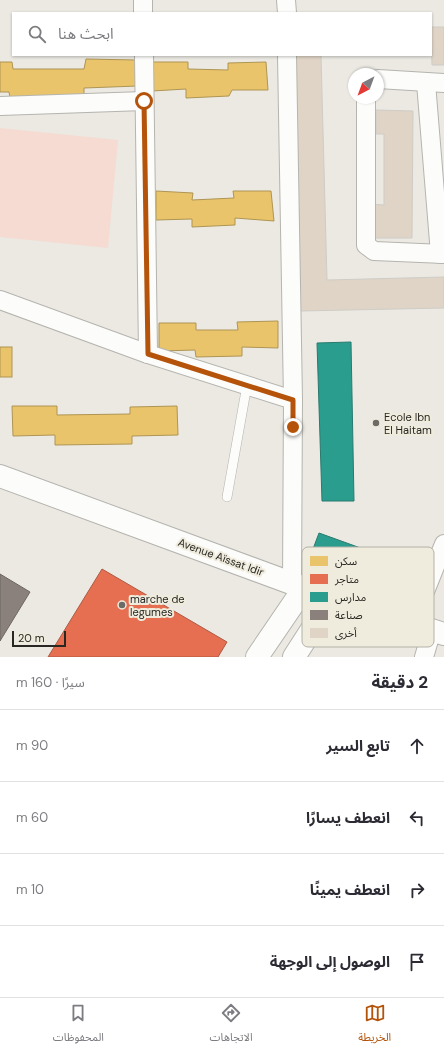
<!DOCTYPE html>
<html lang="ar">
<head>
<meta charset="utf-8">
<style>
	body { margin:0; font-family:"DM Sans","Noto Sans Arabic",sans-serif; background:#f7f7f7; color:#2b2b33; direction:rtl }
	.compass { position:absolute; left:348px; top:68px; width:36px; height:36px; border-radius:50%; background:#fff; box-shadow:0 1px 3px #0004; rotate:221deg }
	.scale { position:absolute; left:12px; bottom:10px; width:54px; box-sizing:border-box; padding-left:4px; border:2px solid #282722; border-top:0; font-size:11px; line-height:14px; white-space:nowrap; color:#282722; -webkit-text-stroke:3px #efecde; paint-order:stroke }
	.stop { position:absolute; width:12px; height:12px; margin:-9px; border:3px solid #b45309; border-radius:50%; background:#fff }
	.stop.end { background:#b45309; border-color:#fff; box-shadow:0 1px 4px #0008 }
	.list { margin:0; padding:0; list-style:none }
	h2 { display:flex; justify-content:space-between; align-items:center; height:52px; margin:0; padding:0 16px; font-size:17px }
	h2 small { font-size:13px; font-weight:400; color:#7c7c81 }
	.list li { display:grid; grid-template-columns:26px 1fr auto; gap:12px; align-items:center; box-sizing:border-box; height:72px; padding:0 16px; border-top:1px solid #e1e1e2 }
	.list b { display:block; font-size:15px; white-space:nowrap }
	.list em { font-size:13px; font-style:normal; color:#7c7c81 }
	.icon { flex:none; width:22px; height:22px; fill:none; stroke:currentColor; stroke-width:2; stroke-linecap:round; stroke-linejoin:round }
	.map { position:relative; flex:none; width:444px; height:657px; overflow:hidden; direction:ltr }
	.search { position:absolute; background:#fff; box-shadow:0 1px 3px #0004; left:12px; right:12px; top:12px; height:44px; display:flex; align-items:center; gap:10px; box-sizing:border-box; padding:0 14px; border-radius:0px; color:#7c7c81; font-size:15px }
	.sheet { height:340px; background:#fff }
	nav { display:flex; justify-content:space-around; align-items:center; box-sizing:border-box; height:56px; border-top:1px solid #e1e1e2; background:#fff; font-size:11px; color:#7c7c81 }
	nav a { display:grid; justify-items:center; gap:2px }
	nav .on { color:#b45309 }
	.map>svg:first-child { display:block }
</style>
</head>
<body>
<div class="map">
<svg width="444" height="657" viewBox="0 0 444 657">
	<rect width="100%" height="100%" fill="#ebe9e2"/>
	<path fill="#f5dbd1" d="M0,128l118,12 -10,108 -108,-11z"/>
	<g fill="#e9c46a" stroke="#af9554">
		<path d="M86,59l50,1 2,26 -54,2v8l-74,2 -1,-6h-9v-30h12l1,7h71z"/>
		<path d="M151,62h37v7l40,1v-7l38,-1 2,28h-36l-3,6 -43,2v-9l-34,2z"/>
		<path d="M156,191l37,2 -1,7 42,-2 -1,-7h38l3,30 -39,-3v7l-43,2v-8l-36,1z"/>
		<path d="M278,321v27l-36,-1v9l-46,1 -1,-7 -36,1v-28h37v7h42l-1,-8z"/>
		<rect x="0" y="347" width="12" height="30"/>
		<path d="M12,406h45v9l73,-1v-7l47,-1 1,29 -46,1v8l-77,1v-10l-42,1z"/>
	</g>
	<path fill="#e76f51" stroke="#ae5943" d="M102,569l125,73 -9,15h-170z"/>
	<g fill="#2a9d8f" stroke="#297a6e">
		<path d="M351,342l3,159h-32l-5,-158z"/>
		<path d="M319,533l72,26 -9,24 -72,-26z"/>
	</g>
	<path fill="#8a817c" stroke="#6d6661" d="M0,574l30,18 -30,49z"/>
	<g fill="#dfd4c6" stroke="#cfccc7">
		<path d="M431,27h13v38h-12z"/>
		<path d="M293,55h28l6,225 117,-3v31l-144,3z"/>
		<path d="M376,110l37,1 -1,127h-42v-34l14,1v-71h-8z"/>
	</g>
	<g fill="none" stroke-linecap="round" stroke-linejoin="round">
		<defs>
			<path id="lane" d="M227,497l20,-112"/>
			<g id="street">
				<path d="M143,0v13"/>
				<path d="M286,0l1,13"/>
				<path d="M144,55l4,299"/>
				<path d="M287,55l6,345"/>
				<path d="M378,79l66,4"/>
				<path d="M426,83l14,171"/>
				<path d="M366,98v147l8,6 70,3"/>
				<path d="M0,106l144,-5"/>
				<path d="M0,300l148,54 145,46 -1,183"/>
				<path d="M412,624l32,-80"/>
				<path d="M424,657l8,-27"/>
			</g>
			<g id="secondary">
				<path d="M0,476l340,125 104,33"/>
				<path d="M257,657l47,-69"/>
				<path d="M294,657l38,-59"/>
			</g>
		</defs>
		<use href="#lane" stroke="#b5b4af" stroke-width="10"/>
		<use href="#street" stroke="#b5b4af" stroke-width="20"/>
		<use href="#secondary" stroke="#b5b4af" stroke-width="24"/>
		<use href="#lane" stroke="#fcfcfb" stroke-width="9"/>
		<use href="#street" stroke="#fcfcfb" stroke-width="18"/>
		<use href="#secondary" stroke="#fcfcfb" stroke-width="22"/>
	</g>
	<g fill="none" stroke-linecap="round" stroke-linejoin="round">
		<path stroke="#b45309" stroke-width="5" d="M144,101l4,253 145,46v27"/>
	</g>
	<g fill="#6c6b65" stroke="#efecde" stroke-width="1.5">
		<circle cx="376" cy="423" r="4"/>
		<circle cx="122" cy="605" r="4"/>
	</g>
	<g text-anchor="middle" stroke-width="4" stroke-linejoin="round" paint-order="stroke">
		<g font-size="11" fill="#282722" stroke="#efecde" text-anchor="start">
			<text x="384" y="421">Ecole Ibn<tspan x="384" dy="13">El Haitam</tspan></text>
			<text x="130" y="603">marche de<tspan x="130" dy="13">legumes</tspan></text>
		</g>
		<g font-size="11" fill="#282722" stroke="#efecde">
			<text transform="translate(221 557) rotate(20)" y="4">Avenue Aïssat Idir</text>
		</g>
	</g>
	<rect x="302" y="547" width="132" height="100" rx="6" fill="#efecde" stroke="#b3b1a6" stroke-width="1"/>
	<rect x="310" y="556" width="18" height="10" fill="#e9c46a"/>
	<rect x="310" y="574" width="18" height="10" fill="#e76f51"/>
	<rect x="310" y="592" width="18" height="10" fill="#2a9d8f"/>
	<rect x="310" y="610" width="18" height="10" fill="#8a817c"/>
	<rect x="310" y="628" width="18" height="10" fill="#dfd4c6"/>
	<g font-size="11" fill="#282722">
		<text x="335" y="565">سكن</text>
		<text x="335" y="583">متاجر</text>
		<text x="335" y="601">مدارس</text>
		<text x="335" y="619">صناعة</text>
		<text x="335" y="637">أخرى</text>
	</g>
</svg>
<svg class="compass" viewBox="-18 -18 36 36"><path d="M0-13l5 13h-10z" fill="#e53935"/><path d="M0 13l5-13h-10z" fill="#7c7c81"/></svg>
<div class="scale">20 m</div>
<div class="stop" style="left:144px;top:101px"></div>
<div class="stop end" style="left:293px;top:427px"></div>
<div class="search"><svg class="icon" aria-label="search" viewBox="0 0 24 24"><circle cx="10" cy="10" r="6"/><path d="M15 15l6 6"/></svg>ابحث هنا</div>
</div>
<section class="sheet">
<h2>2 دقيقة<small>سيرًا · 160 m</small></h2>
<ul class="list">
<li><svg class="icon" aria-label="ahead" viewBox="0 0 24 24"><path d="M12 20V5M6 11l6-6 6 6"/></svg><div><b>تابع السير</b></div><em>90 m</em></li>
<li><svg class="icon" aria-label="left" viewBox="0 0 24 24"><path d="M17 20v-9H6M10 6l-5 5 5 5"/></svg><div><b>انعطف يسارًا</b></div><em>60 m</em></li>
<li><svg class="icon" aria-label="right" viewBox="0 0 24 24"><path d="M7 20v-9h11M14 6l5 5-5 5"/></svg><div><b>انعطف يمينًا</b></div><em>10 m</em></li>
<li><svg class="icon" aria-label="arrive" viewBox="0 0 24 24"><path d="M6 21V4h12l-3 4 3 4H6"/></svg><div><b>الوصول إلى الوجهة</b></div></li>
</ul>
</section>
<nav>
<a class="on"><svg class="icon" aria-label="map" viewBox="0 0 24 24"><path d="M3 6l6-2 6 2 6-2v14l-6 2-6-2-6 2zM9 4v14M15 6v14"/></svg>الخريطة</a>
<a><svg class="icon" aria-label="directions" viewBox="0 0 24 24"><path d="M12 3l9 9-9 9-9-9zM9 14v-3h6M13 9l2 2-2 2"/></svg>الاتجاهات</a>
<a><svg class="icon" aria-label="saved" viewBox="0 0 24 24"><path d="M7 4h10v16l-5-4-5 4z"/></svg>المحفوظات</a>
</nav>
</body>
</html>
